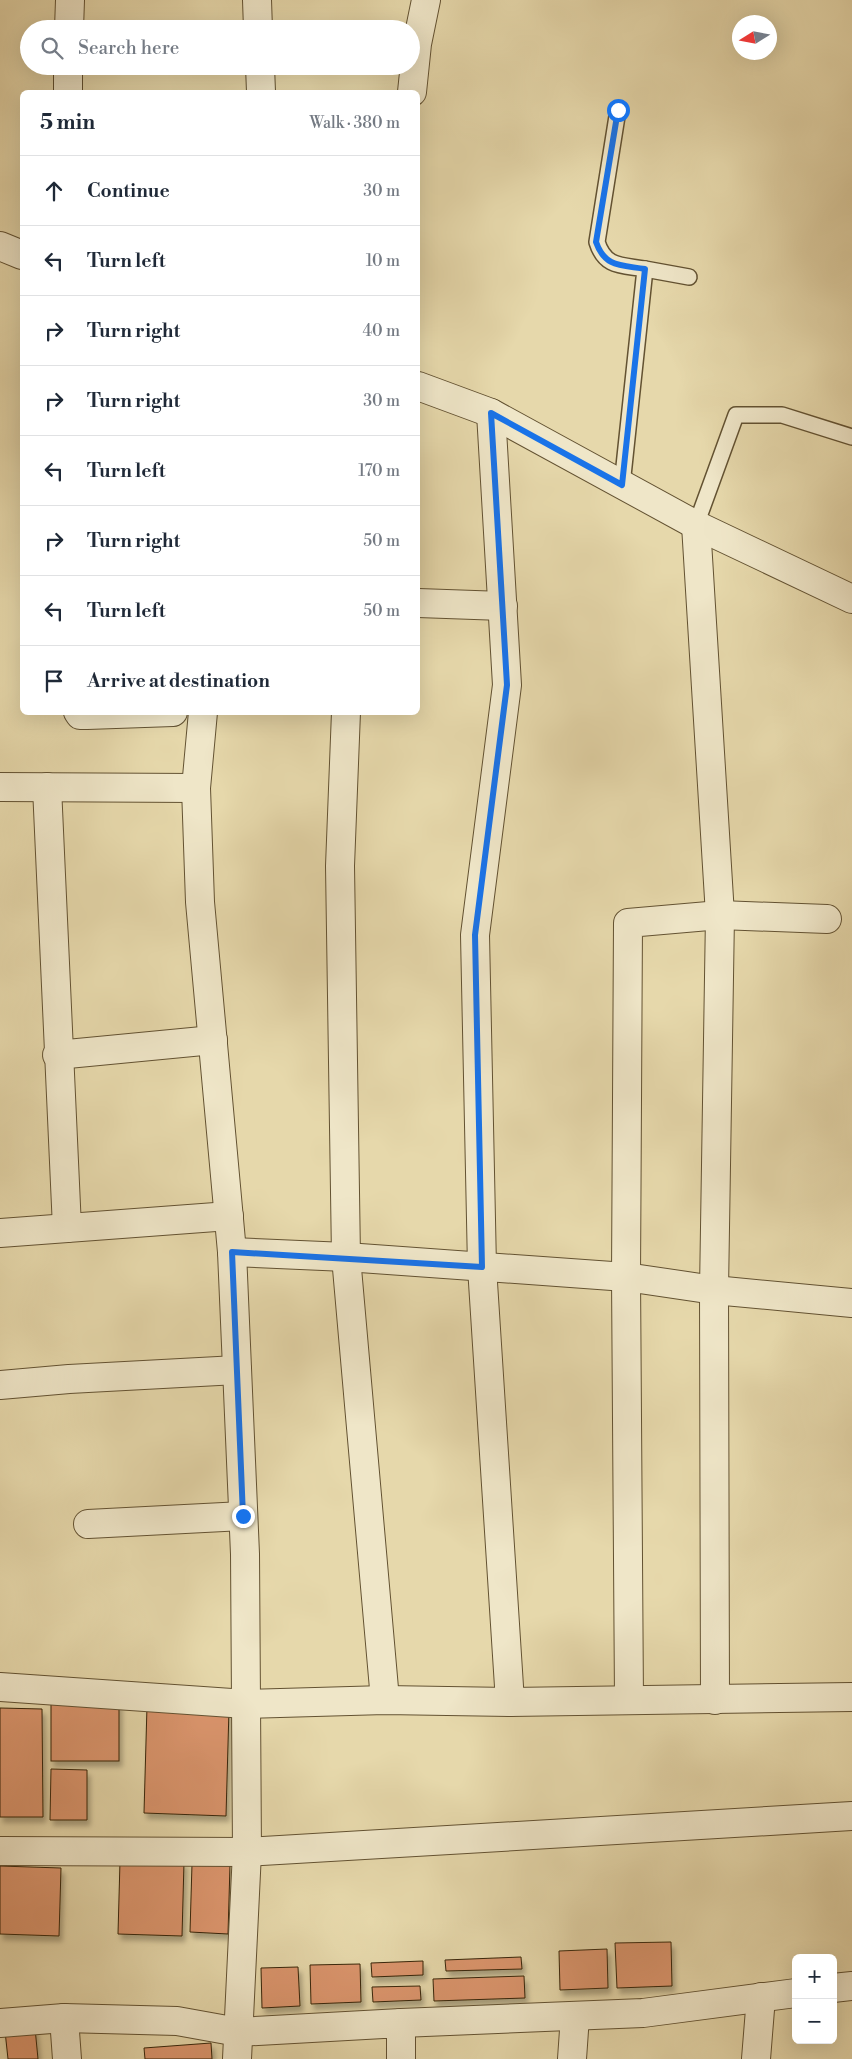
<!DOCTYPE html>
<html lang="en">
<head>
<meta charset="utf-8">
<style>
	body { margin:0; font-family:"Libre Bodoni",serif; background:#f2f2f3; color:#1f2937 }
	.controls { position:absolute; right:15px; bottom:15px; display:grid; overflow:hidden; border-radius:8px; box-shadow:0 5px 20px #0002 }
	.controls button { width:45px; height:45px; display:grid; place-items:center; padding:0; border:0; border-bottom:1px solid #e0e1e3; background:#fff; color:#1f2937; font:25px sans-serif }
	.compass { position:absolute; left:732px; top:15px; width:45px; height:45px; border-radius:50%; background:#fff; box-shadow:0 5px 20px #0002; rotate:259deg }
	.stop { position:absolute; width:15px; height:15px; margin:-11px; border:4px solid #1a73e8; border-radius:50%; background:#fff }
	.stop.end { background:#1a73e8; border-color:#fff; box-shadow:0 1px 5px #0008 }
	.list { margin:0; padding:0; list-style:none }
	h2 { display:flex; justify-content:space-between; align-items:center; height:65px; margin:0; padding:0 20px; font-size:21px }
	h2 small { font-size:16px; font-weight:400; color:#747a83 }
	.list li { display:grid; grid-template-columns:32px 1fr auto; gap:15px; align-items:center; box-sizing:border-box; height:70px; padding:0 20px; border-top:1px solid #e0e1e3 }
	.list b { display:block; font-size:19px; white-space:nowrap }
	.list em { font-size:16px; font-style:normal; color:#747a83 }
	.icon { flex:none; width:28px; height:28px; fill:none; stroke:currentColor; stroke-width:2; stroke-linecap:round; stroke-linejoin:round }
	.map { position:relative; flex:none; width:852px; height:2059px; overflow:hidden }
	.search { position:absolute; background:#fff; box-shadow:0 5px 20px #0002; left:20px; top:20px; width:400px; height:55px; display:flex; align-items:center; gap:12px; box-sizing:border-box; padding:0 18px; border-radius:28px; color:#747a83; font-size:19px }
	.panel { position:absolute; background:#fff; box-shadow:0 5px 20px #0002; left:20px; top:90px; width:400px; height:625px; border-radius:8px }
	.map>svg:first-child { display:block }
</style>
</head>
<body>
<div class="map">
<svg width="852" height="2059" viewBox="0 0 852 2059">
	<defs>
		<filter id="shadow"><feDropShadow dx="3" dy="5.5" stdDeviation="2.5" flood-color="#0004"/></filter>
	</defs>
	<rect width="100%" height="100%" fill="#e6d8ab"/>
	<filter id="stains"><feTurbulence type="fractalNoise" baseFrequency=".004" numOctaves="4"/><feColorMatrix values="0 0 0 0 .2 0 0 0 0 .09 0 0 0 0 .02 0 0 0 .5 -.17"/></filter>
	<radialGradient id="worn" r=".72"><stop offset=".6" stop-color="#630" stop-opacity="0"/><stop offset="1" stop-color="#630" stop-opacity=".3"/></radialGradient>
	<g fill="#db956d" stroke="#372509" filter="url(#shadow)">
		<rect x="51" y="1701" width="68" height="60"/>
		<path d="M147,1706l82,3 -3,107 -82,-3z"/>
		<path d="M0,1708l42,1 1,108h-43z"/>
		<path d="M51,1769l36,1v50h-37z"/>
		<path d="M120,1861l64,1 -2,74 -64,-2z"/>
		<path d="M192,1864l38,1 -2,69 -38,-2z"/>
		<path d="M0,1866l61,2 -2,68 -59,-2z"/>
		<path d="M671,1942l1,44 -55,2 -2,-45z"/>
		<path d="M607,1949l1,39 -48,2 -1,-39z"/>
		<path d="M521,1957l1,12 -76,2 -1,-11z"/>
		<path d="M423,1961v14l-51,2 -1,-14z"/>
		<path d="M360,1964l1,38 -50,2 -1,-39z"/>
		<path d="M298,1967l2,39 -38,2 -1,-40z"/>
		<path d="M524,1976l1,22 -91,3 -1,-22z"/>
		<path d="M420,1986l1,14 -48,2 -1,-15z"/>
		<path d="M35,2028l3,31h-30l-3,-28z"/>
		<path d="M211,2043l1,16h-67l-1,-11z"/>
	</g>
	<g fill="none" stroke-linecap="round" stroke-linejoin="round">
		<defs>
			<g id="service">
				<path d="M618,110l-21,132c8,26 25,23 48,27l-23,216"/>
				<path d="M645,269l44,8"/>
				<path d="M696,525l40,-110h46l70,22"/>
			</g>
			<g id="minor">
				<path d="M257,0l1,29"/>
				<path d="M69,29l1,-29"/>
				<path d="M260,66l1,26"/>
				<path d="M68,92v-26"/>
				<path d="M412,92l5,-48 9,-44"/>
				<path d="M491,413l16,272 -32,250 7,332 28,435"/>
				<path d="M696,525l24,390 -6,375 1,410"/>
				<path d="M418,603l85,3"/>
				<path d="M78,712l2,3h7l86,-3"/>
				<path d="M203,712l-7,76 4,114 32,350 13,302 2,298 -10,207"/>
				<path d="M346,712l-6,154 6,391 39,443"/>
				<path d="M0,787l196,1"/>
				<path d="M47,787l20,441"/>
				<path d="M57,1055l156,-15"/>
				<path d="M0,1233l229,-17"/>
				<path d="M232,1252l114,5 280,20 88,13 138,13"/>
				<path d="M0,1385l69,-6 168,-9"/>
				<path d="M88,1524l155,-8"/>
				<path d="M0,1687l246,17 139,-4 125,2 342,-5"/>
				<path d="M629,1700l-3,-423 2,-354 92,-8 107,4"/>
				<path d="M0,1851l247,1 605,-36"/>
				<path d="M833,1988l19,-2"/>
				<path d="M64,2018l3,41"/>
				<path d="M0,2023l64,-5 113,3 61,11 163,-9v36"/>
				<path d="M401,2023l242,-10 153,-20"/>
				<path d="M572,2059l3,-43"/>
				<path d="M756,2059l5,-62"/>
			</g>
			<g id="tertiary">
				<path d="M0,246l22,9"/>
				<path d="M418,386l73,27 205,112 156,74"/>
			</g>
		</defs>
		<use href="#service" stroke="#635232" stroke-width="18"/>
		<use href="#minor" stroke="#635232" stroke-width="30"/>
		<use href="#tertiary" stroke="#635232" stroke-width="30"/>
		<use href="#service" stroke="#efe6c8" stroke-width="15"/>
		<use href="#minor" stroke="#efe6c8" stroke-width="28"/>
		<use href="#tertiary" stroke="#efe6c8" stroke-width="28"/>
	</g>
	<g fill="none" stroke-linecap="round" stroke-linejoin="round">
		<path stroke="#1a73e8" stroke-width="6" d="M243,1516l-11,-264 250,15 -7,-332 32,-250 -16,-272 131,72 23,-216c-23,-4 -40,-1 -49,-27l22,-132"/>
	</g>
	<rect width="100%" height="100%" filter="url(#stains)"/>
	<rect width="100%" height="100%" fill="url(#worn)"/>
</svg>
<div class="controls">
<button>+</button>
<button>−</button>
</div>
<svg class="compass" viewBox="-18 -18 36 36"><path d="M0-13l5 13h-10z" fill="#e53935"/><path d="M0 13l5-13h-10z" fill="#747a83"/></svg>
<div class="stop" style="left:618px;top:110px"></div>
<div class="stop end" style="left:243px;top:1516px"></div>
<div class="search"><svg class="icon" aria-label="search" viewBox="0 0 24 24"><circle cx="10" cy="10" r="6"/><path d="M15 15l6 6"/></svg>Search here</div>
<section class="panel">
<h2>5 min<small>Walk · 380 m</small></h2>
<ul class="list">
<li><svg class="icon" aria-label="ahead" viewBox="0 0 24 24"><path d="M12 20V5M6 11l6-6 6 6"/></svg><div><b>Continue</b></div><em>30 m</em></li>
<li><svg class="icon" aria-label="left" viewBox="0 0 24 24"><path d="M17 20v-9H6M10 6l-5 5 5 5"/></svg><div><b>Turn left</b></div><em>10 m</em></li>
<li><svg class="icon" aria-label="right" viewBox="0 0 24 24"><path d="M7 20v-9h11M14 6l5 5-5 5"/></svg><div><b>Turn right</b></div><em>40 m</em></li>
<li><svg class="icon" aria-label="right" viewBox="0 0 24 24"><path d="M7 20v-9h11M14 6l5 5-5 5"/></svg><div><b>Turn right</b></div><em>30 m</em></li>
<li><svg class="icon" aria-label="left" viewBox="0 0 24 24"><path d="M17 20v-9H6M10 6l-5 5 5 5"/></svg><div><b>Turn left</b></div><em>170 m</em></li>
<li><svg class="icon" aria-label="right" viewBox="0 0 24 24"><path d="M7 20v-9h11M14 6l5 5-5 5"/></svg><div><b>Turn right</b></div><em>50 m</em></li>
<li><svg class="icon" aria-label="left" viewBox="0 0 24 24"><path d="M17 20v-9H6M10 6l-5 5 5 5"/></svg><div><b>Turn left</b></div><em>50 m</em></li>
<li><svg class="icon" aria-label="arrive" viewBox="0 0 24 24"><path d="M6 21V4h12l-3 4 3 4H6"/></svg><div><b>Arrive at destination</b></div></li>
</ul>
</section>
</div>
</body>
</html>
